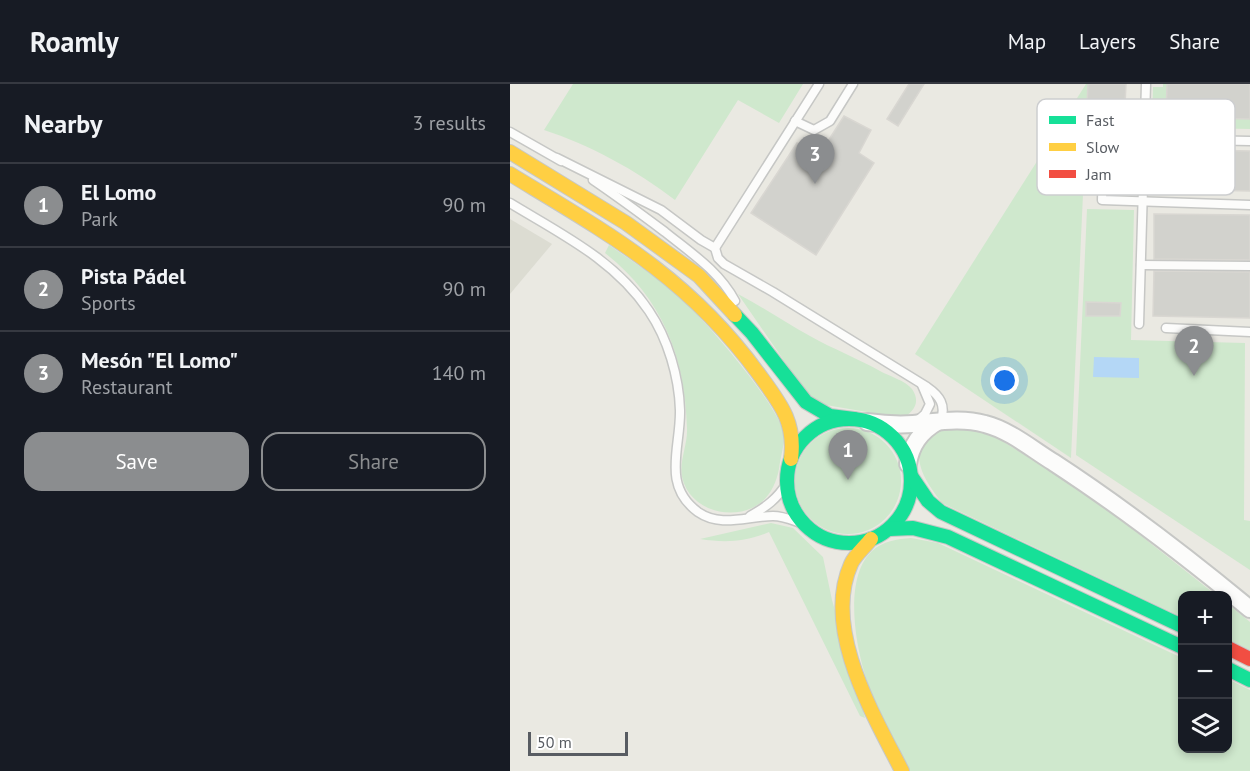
<!DOCTYPE html>
<html lang="en">
<head>
<meta charset="utf-8">
<style>
	body { margin:0; font-family:"PT Sans",sans-serif; background:#242831; color:#f1f3f6 }
	.controls { position:absolute; right:18px; bottom:18px; display:grid; overflow:hidden; border-radius:12px; box-shadow:0 3px 9px #0003 }
	.controls button { width:54px; height:54px; display:grid; place-items:center; padding:0; border:0; border-bottom:2px solid #363941; background:#171b24; color:#f1f3f6; font:30px sans-serif }
	.scale { position:absolute; left:18px; bottom:15px; width:100px; box-sizing:border-box; padding-left:6px; border:3px solid #585c62; border-top:0; font-size:16px; line-height:21px; white-space:nowrap; color:#585c62; -webkit-text-stroke:4px #fff; paint-order:stroke }
	.you { position:absolute; left:495px; top:297px; width:21px; height:21px; margin:-15px; border:4px solid #fff; border-radius:50%; background:#1a73e8; box-shadow:0 0 0 9px #1a73e833 }
	.badge { display:grid; place-items:center; width:39px; height:39px; border-radius:50%; background:#8b8d8f; color:#fff; font-size:20px; font-weight:700 }
	.pin { position:absolute; translate:-50% -50px; filter:drop-shadow(0 2px 3px #0008) }
	.pin::after { content:''; position:absolute; top:32px; width:21px; height:18px; background:inherit; clip-path:polygon(0 0,100% 0,50% 100%) }
	.list { margin:0; padding:0; list-style:none }
	h2 { display:flex; justify-content:space-between; align-items:center; height:78px; margin:0; padding:0 24px; font-size:26px }
	h2 small { font-size:20px; font-weight:400; color:#9ea1a6 }
	.list li { display:grid; grid-template-columns:39px 1fr auto; gap:18px; align-items:center; box-sizing:border-box; height:84px; padding:0 24px; border-top:2px solid #363941 }
	.list b { display:block; font-size:22px; white-space:nowrap }
	.list p { margin:0; font-size:20px; white-space:nowrap; color:#9ea1a6 }
	.list em { font-size:20px; font-style:normal; color:#9ea1a6 }
	.actions { display:flex; gap:12px; padding:18px 24px }
	.actions a { flex:1; padding:14px 0; border:2px solid #8b8d8f; border-radius:18px; text-align:center; font-size:21px; color:#8b8d8f }
	.actions .main { background:#8b8d8f; color:#fff }
	.icon { flex:none; width:33px; height:33px; fill:none; stroke:currentColor; stroke-width:2; stroke-linecap:round; stroke-linejoin:round }
	.map { position:relative; flex:none; width:740px; height:687px; overflow:hidden }
	header { display:flex; align-items:center; gap:36px; box-sizing:border-box; height:84px; padding:0 30px; background:#171b24; border-bottom:2px solid #363941 }
	header strong { font-size:28px }
	nav { display:flex; gap:33px; margin-inline-start:auto; font-size:21px }
	main { display:flex }
	aside { flex:1; background:#171b24 }
	.map>svg:first-child { display:block }
</style>
</head>
<body>
<header>
<strong>Roamly</strong>
<nav><a>Map</a><a>Layers</a><a>Share</a></nav>
</header>
<main>
<aside>
<h2>Nearby<small>3 results</small></h2>
<ul class="list">
<li><span class="badge">1</span><div><b>El Lomo</b><p>Park</p></div><em>90 m</em></li>
<li><span class="badge">2</span><div><b>Pista Pádel</b><p>Sports</p></div><em>90 m</em></li>
<li><span class="badge">3</span><div><b>Mesón &quot;El Lomo&quot;</b><p>Restaurant</p></div><em>140 m</em></li>
</ul>
<div class="actions"><a class="main">Save</a><a>Share</a></div>
</aside>
<div class="map">
<svg width="740" height="687" viewBox="0 0 740 687">
	<rect width="100%" height="100%" fill="#eae9e2"/>
	<path fill="#dcdcd2" d="M0,135l42,25 -42,50z"/>
	<g fill="#cfe8cd">
		<path d="M63,0h230l-24,39 -41,-23 -63,100c-39,-30 -85,-55 -131,-70z"/>
		<path d="M576,0h2l-17,374 -156,-104z"/>
		<path d="M653,0h87v45l-98,-2 1,-40h10z"/>
		<path d="M577,125l47,1 -3,130 114,3 -1,177 6,1v49l-174,-115z"/>
		<path d="M99,161c24,17 51,34 73,54 22,21 102,111 102,138 0,10 -4,22 -5,32 -3,16 -11,32 -27,39 -26,12 -63,0 -70,-31 -3,-16 6,-33 5,-49 -2,-72 -25,-130 -82,-175z"/>
		<path d="M228,210c25,13 48,29 72,42 23,13 47,22 70,35 9,5 26,10 32,18 9,13 2,23 -10,29l-76,-13 -19,-11z"/>
		<path d="M450,342l31,8 101,63 124,98 -34,1v21l-240,-114c-14,-19 -27,-35 -22,-60l20,-15z"/>
		<circle cx="338" cy="397" r="53"/>
		<path d="M261,439l22,5 30,29 9,43 33,118 -5,-2 -91,-184c-24,10 -44,11 -69,7z"/>
		<path d="M401,454l27,5 244,115v90h46v-69l22,11v81h-340c-13,-26 -29,-52 -39,-79 -14,-35 -30,-112 1,-141 11,-10 25,-12 39,-13z"/>
		<path d="M718,520l22,18v28l-22,-11z"/>
	</g>
	<path fill="#b4d7f6" d="M584,273l45,1v20l-46,-1z"/>
	<g fill="#d2d2cd" stroke="#d9d7d2" stroke-width="1.5">
		<path d="M399,0h15l-26,42 -11,-7z"/>
		<path d="M578,0h38l-4,81 -18,-2 -20,1z"/>
		<path d="M657,0h83v35l-84,-2z"/>
		<path d="M334,32l27,14 -12,23 15,10 -58,92 -65,-42 46,-70 15,7 11,-1z"/>
		<path d="M646,65l94,2v40l-94,-2z"/>
		<path d="M644,130l96,1v45l-96,-1z"/>
		<path d="M644,187l96,1v46l-97,-2z"/>
		<path d="M576,218l35,1 -1,13h-34z"/>
	</g>
	<g fill="none" stroke-linecap="round" stroke-linejoin="round">
		<defs>
			<g id="lane">
				<path d="M285,37l19,9 16,-9 23,-37"/>
				<path d="M0,48l51,29"/>
				<path d="M635,55l105,2"/>
				<path d="M47,74l104,52 40,30 14,8 3,10 6,6 49,28 154,95c13,9 19,18 14,33"/>
				<path d="M593,85l-1,31 148,5"/>
				<path d="M83,96c25,17 48,34 72,52 26,21 54,39 70,69"/>
				<path d="M0,119c51,31 105,57 139,108 19,28 30,66 31,99 1,37 -19,75 18,102 23,16 49,4 75,4 11,0 21,5 31,8"/>
				<path d="M205,164l104,-164"/>
				<path d="M631,181l109,1"/>
				<path d="M629,240l7,-240"/>
				<path d="M656,244l84,4"/>
				<path d="M406,338l9,-8 5,-10 -8,-19"/>
				<path d="M240,432c16,-9 27,-17 37,-33"/>
			</g>
			<g id="street">
				<path d="M357,338c15,2 31,3 46,2 24,-2 48,-7 72,0 24,6 47,25 68,38 69,45 134,95 197,147"/>
				<path d="M398,380c3,-19 12,-32 29,-42"/>
			</g>
			<g id="fast">
				<path d="M225,231l17,18 54,69 24,14 24,3"/>
				<circle cx="339" cy="397" r="62"/>
				<path d="M401,392l17,25 13,11 241,114"/>
				<path d="M380,445l23,-1 35,9 234,110"/>
				<path d="M718,585l22,11"/>
			</g>
			<g id="slow">
				<path d="M0,68l116,71 73,53 36,39"/>
				<path d="M0,90c99,60 178,103 248,199 21,29 38,48 33,86"/>
				<path d="M361,455c-6,8 -16,16 -20,25 -29,65 22,150 51,207"/>
			</g>
			<path id="jam" d="M718,564l22,11"/>
		</defs>
		<use href="#lane" stroke="#c6c7c5" stroke-width="11"/>
		<use href="#street" stroke="#c6c7c5" stroke-width="20"/>
		<use href="#fast" stroke="#c7c8c6" stroke-width="16"/>
		<use href="#slow" stroke="#c7c8c6" stroke-width="16"/>
		<use href="#jam" stroke="#c7c8c6" stroke-width="16"/>
		<use href="#lane" stroke="#fcfcfb" stroke-width="8"/>
		<use href="#street" stroke="#fcfcfb" stroke-width="16"/>
		<use href="#fast" stroke="#16e098" stroke-width="14"/>
		<use href="#slow" stroke="#ffcf43" stroke-width="14"/>
		<use href="#jam" stroke="#f24e42" stroke-width="14"/>
	</g>
	<rect x="527" y="15" width="198" height="96" rx="9" fill="#fff" stroke="#cdced0" stroke-width="1.5"/>
	<rect x="539" y="32" width="27" height="8" fill="#16e098"/>
	<rect x="539" y="59" width="27" height="8" fill="#ffcf43"/>
	<rect x="539" y="86" width="27" height="8" fill="#f24e42"/>
	<g font-size="16" fill="#585c62">
		<text x="576" y="42">Fast</text>
		<text x="576" y="69">Slow</text>
		<text x="576" y="96">Jam</text>
	</g>
</svg>
<div class="controls">
<button>+</button>
<button>−</button>
<button><svg class="icon" aria-label="layers" viewBox="0 0 24 24"><path d="M12 4l9 5-9 5-9-5zM3 14l9 5 9-5"/></svg></button>
</div>
<div class="scale">50 m</div>
<div class="you"></div>
<div class="pin badge" style="left:338px;top:396px">1</div>
<div class="pin badge" style="left:684px;top:292px">2</div>
<div class="pin badge" style="left:305px;top:100px">3</div>
</div>
</main>
</body>
</html>
